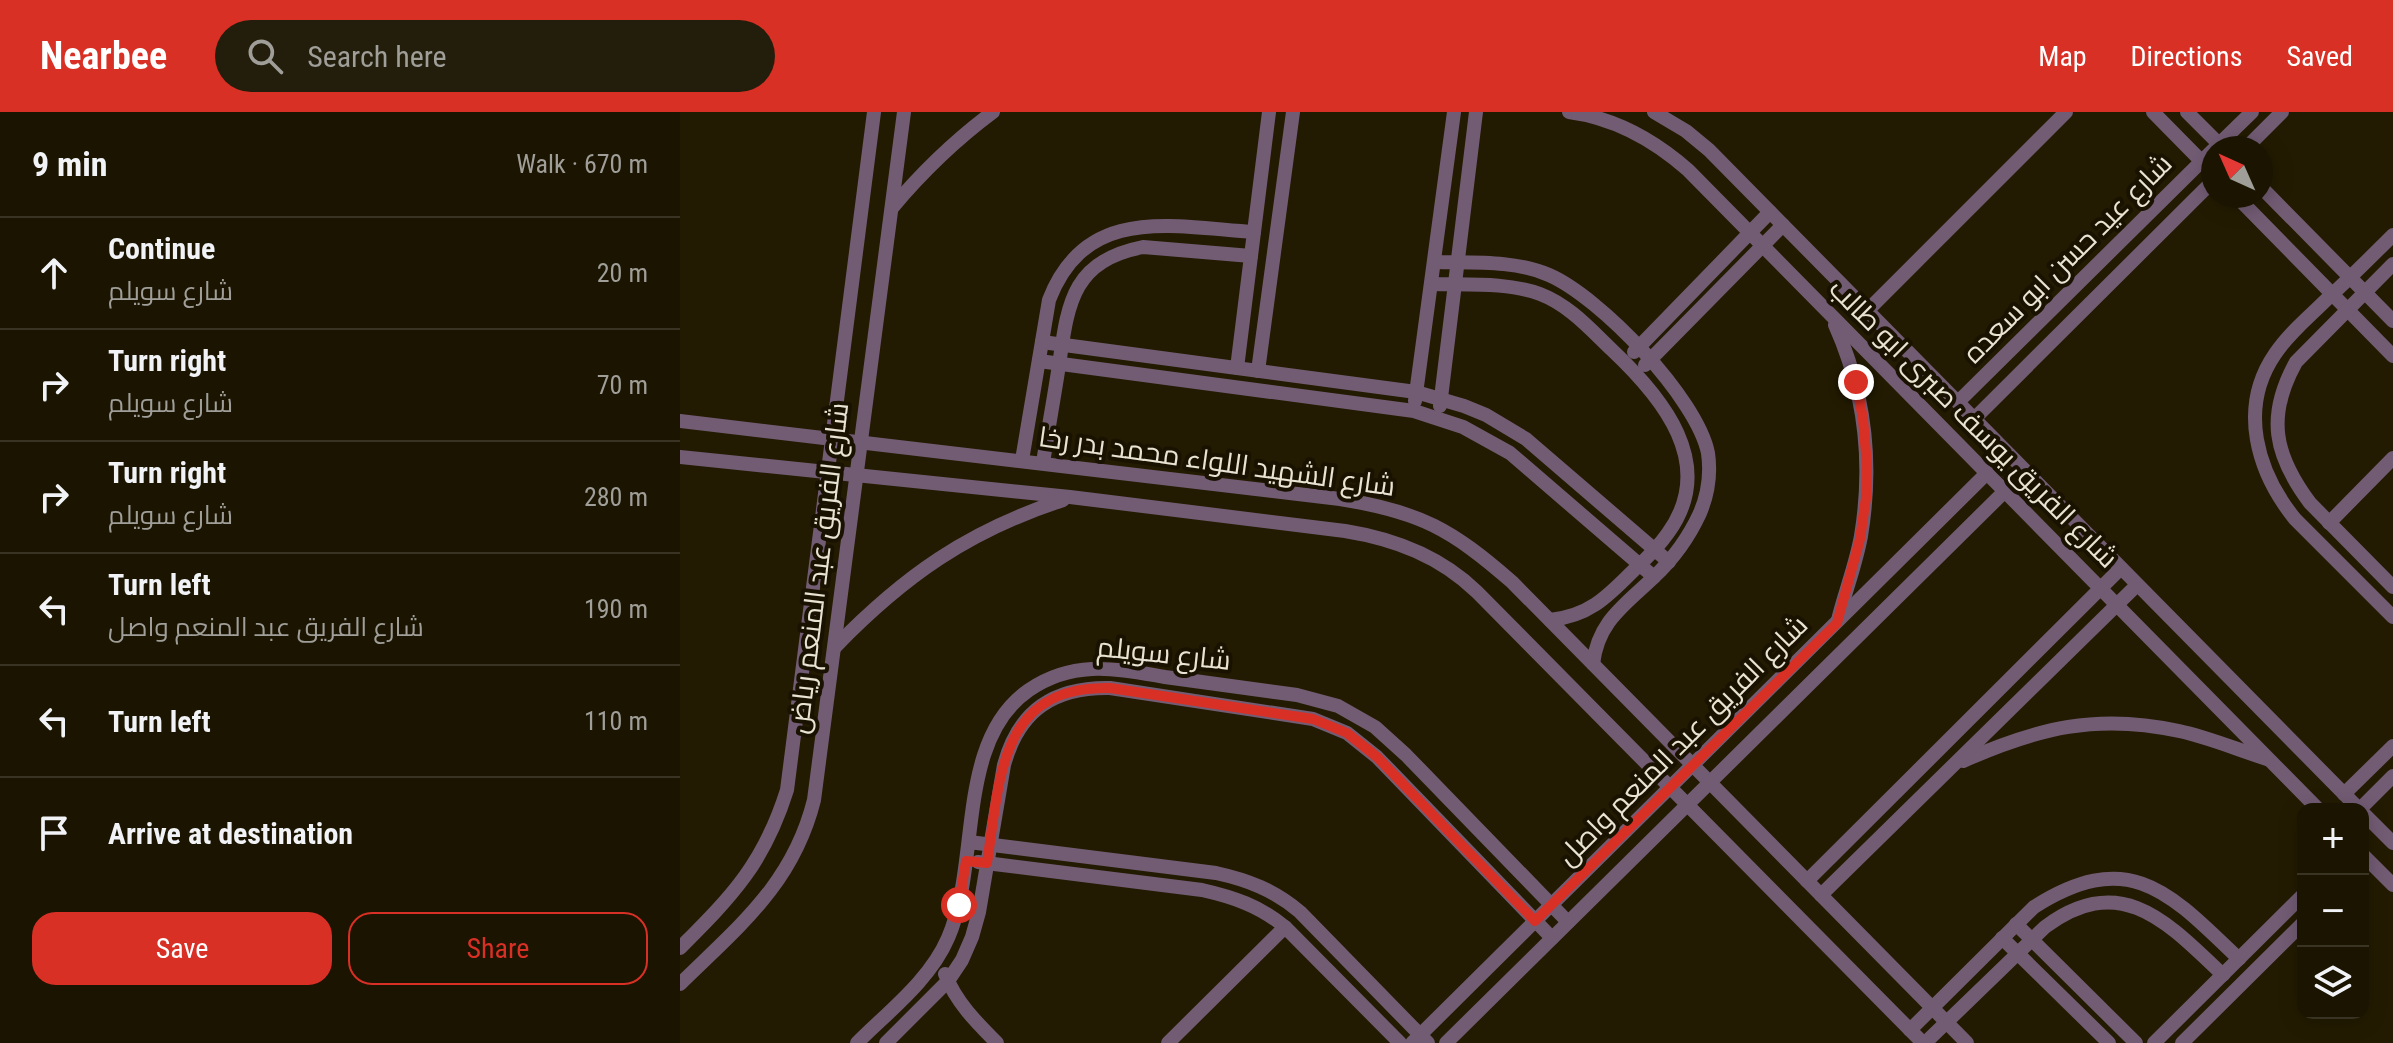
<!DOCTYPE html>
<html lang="en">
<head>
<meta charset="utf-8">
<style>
	body { margin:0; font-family:"Roboto Condensed",Cairo,sans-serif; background:#231d0b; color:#f1f3f6 }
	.controls { position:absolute; right:24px; bottom:24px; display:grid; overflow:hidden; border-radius:16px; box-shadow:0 4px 20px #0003 }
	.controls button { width:72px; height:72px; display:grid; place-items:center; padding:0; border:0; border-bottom:2px solid #383323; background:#1a1401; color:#f1f3f6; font:40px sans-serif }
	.compass { position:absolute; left:1521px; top:24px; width:72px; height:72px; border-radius:50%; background:#1a1401; box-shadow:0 4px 20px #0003; rotate:315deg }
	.stop { position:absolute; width:24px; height:24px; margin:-18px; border:6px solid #d93025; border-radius:50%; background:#fff }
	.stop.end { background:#d93025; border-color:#fff; box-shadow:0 2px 8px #0008 }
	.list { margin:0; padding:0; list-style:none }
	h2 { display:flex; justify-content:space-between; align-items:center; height:104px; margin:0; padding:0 32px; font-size:34px }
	h2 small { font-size:26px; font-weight:400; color:#9f9e99 }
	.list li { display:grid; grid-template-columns:52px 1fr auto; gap:24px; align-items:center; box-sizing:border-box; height:112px; padding:0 32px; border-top:2px solid #383323 }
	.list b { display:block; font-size:30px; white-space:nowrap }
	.list p { margin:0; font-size:26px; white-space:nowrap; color:#9f9e99 }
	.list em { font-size:26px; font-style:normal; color:#9f9e99 }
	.actions { display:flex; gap:16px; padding:24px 32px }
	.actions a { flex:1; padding:18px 0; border:2px solid #d93025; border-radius:24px; text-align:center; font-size:28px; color:#d93025 }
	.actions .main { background:#d93025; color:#fff }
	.icon { flex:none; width:44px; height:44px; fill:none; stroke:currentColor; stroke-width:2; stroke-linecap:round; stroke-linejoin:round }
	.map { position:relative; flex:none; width:1713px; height:931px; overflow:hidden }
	header { display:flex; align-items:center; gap:48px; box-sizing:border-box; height:112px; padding:0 40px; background:#d93025; color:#fff }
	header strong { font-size:38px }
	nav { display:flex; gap:44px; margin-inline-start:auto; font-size:28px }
	.search { width:560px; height:72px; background:#231d0b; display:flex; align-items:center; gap:20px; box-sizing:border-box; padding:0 28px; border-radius:44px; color:#9f9e99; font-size:30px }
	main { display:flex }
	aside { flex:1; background:#1a1401 }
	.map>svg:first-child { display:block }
</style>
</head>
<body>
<header>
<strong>Nearbee</strong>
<div class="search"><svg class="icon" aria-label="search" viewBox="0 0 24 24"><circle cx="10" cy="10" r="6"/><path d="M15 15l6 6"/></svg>Search here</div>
<nav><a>Map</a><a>Directions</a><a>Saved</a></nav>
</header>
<main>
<aside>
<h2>9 min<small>Walk · 670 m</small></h2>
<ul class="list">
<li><svg class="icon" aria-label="ahead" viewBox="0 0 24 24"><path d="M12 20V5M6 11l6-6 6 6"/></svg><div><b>Continue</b><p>شارع سويلم</p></div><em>20 m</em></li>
<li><svg class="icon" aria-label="right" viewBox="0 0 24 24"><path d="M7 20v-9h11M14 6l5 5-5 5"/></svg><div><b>Turn right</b><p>شارع سويلم</p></div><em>70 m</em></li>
<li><svg class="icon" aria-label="right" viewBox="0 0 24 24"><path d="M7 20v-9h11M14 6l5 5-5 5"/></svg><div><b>Turn right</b><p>شارع سويلم</p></div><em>280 m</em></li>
<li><svg class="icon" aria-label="left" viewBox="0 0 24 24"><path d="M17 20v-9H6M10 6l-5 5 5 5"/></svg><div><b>Turn left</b><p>شارع الفريق عبد المنعم واصل</p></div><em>190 m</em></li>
<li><svg class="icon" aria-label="left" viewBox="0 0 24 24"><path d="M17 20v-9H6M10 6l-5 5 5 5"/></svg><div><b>Turn left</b></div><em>110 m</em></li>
<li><svg class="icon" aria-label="arrive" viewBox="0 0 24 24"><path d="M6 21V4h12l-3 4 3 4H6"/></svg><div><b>Arrive at destination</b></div></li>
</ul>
<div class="actions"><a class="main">Save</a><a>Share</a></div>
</aside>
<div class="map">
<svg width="1713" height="931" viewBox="0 0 1713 931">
	<rect width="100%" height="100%" fill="#231b01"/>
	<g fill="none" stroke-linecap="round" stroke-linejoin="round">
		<g stroke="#725c74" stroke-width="14">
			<path d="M889,0c46,6 85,28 119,58l630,639"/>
			<path d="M974,0l32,19 23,19 650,659"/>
			<path d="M1473,0l60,61"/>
			<path d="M1507,0l36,36"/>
			<path d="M1535,36l37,-36"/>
			<path d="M1566,36l36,-36"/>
			<path d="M1581,75l132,134"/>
			<path d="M1556,84l157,160"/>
			<path d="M212,96c31,-37 62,-67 101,-96"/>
			<path d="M1713,123c-22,22 -44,44 -67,65 -17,17 -37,33 -51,54 -37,54 -18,118 20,165l98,98"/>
			<path d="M755,150c37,1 80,-2 114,13 51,22 148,123 159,178 3,21 0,41 -8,60 -11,24 -27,46 -46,64 -29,28 -56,44 -61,87"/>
			<path d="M1713,152l-97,98c-30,54 -22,93 14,141l83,84"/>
			<path d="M752,172c35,1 75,-2 108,10 29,11 50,35 72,56 50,47 106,114 56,183 -9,13 -21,25 -33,36 -27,27 -45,47 -85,51"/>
			<path d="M1187,199l199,-199"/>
			<path d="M1155,213c30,67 38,138 26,211 -5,28 -16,56 -23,84"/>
			<path d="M362,230l374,50 48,14 22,9 40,24 143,123"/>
			<path d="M954,240l136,-140"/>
			<path d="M359,249l375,50 49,16 47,26 144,124"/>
			<path d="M965,253l138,-140"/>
			<path d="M557,256l32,-256"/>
			<path d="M578,259l35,-259"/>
			<path d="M735,289l39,-289"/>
			<path d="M1278,290l255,-252"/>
			<path d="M760,294l36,-294"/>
			<path d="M1294,307l239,-238"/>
			<path d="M0,309l660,78c81,13 111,30 172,83l455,461"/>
			<path d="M0,345l390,40 275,34c50,8 95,25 132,61l446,451"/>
			<path d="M342,348l27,-160c37,-96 124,-73 205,-68"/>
			<path d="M363,351c5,-33 11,-65 16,-98 9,-62 13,-104 84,-118l108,9"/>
			<path d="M1649,411l64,-65"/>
			<path d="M155,535c69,-71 133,-116 228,-147"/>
			<path d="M1283,649c75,-33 134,-48 216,-30 29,6 59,19 88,28"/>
			<path d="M1664,682l49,-48"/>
			<path d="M1680,697l33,-33"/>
			<path d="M1683,701l30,30"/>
			<path d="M289,730l247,31c32,7 58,17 84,39l128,131"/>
			<path d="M1683,743l30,30"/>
			<path d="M298,750l224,28c31,7 58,16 83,37l115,116"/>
			<path d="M1127,769l314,-313"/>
			<path d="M1141,783l316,-310"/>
			<path d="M1336,812l120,119"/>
			<path d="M1322,826l107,105"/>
			<path d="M0,836c53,-53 84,-85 107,-158l87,-678"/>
			<path d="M265,862c11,28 31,48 52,69"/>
			<path d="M0,872c59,-58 113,-100 134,-184l90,-688"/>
			<path d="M1230,918l124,-123c96,-61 136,-14 205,52"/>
			<path d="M177,931c32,-32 73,-63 91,-105 33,-75 7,-197 81,-248 19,-13 41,-20 63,-21 24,-1 49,4 73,8 44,6 88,12 132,18l41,11 37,21 31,28 162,167"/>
			<path d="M206,931l62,-62 14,-21 10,-23 7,-25 25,-147c15,-55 50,-78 106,-77l203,31 34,14 30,24 175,181"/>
			<path d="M488,931l117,-116"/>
			<path d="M732,931l575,-570"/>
			<path d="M766,931l559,-552"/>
			<path d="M1245,931l120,-116c76,-57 123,-4 178,48"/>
			<path d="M1474,931l149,-148"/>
			<path d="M1502,931l121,-120"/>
		</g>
	</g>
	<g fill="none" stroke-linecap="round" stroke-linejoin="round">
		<path stroke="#d93025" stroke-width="10" d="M279,793l7,-44 21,2c13,-84 12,-178 123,-175l203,31 34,14 30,24 158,164 302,-298 23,-84 6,-41 1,-33 -4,-46 -7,-37"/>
	</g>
	<g text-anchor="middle" stroke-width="8" stroke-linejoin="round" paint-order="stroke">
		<g font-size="28" fill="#e8e3d3" stroke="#1a1200">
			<text transform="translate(1387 146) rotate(-45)" y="10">شارع عيد حسن ابو سعده</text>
			<text transform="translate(1294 311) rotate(45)" y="10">شارع الفريق يوسف صبرى ابو طالب</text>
			<text transform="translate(537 349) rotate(8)" y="10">شارع الشهيد اللواء محمد بدر رخا</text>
			<text transform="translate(138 456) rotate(-83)" y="10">شارع الفريق عبد المنعم رياض</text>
			<text transform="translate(484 541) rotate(6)" y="10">شارع سويلم</text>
			<text transform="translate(1002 628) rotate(-45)" y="10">شارع الفريق عبد المنعم واصل</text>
		</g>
	</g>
</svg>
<div class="controls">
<button>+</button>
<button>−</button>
<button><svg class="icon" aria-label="layers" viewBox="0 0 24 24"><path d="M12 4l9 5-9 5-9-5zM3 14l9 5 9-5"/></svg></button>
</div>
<svg class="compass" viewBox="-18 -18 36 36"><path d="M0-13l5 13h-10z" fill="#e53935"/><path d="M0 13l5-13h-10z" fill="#9f9e99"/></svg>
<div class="stop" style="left:279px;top:793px"></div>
<div class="stop end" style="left:1176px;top:270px"></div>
</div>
</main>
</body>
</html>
